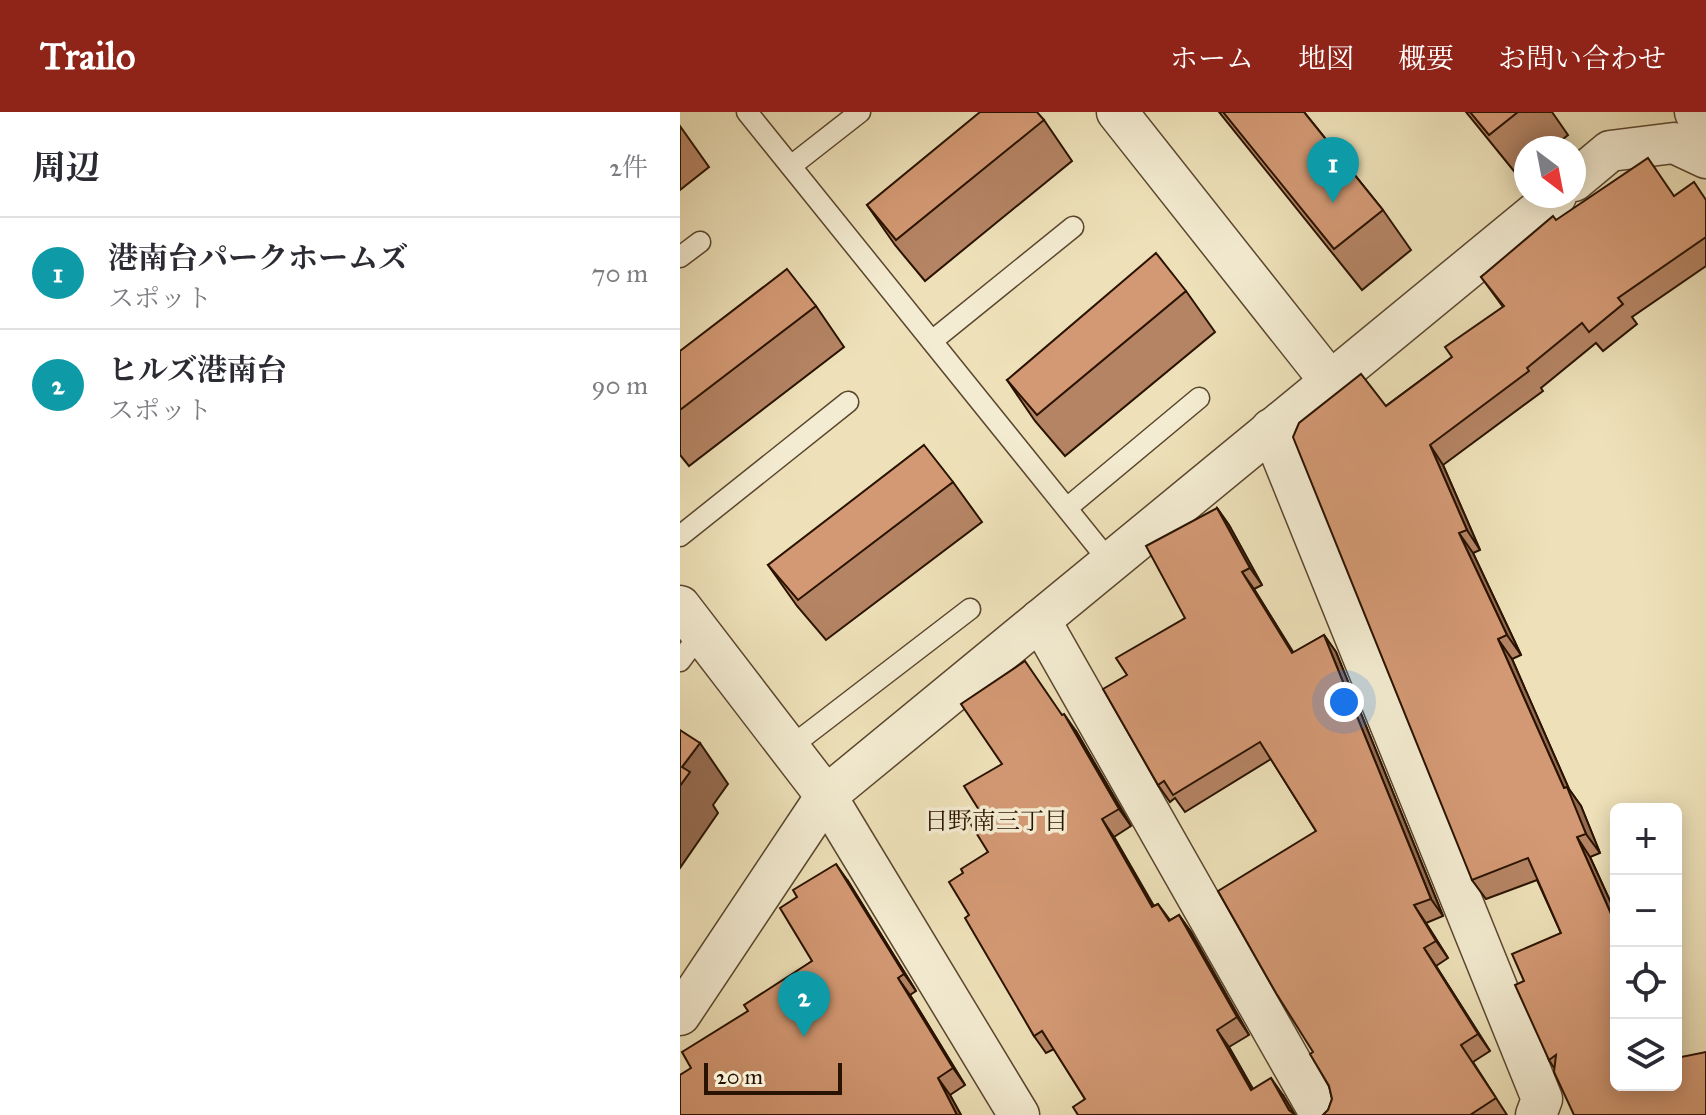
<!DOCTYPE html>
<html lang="ja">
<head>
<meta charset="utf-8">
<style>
	body { margin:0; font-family:"IM FELL Great Primer","Noto Serif JP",serif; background:#f2f2f3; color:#2b2b33 }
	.controls { position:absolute; right:24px; bottom:24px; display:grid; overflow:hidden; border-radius:12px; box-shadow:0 4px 20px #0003 }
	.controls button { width:72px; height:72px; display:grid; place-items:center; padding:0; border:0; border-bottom:2px solid #e1e1e2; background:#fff; color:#2b2b33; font:40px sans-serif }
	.compass { position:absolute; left:834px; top:24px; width:72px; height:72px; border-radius:50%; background:#fff; box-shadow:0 4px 20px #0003; rotate:148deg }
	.scale { position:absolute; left:24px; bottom:20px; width:138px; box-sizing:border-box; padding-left:8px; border:4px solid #291200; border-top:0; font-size:22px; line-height:28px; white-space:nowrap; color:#291200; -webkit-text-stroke:6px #f4ecd2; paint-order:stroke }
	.you { position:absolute; left:664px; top:590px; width:28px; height:28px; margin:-20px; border:6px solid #fff; border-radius:50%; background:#1a73e8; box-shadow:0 0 0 12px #1a73e833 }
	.badge { display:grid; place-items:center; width:52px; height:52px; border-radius:50%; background:#8f2418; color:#fff; font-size:26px; font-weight:700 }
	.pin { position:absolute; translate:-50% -66px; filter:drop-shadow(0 2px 4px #0008) }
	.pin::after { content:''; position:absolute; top:42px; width:28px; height:24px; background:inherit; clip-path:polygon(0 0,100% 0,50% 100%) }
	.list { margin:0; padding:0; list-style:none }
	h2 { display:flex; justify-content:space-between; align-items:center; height:104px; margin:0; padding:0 32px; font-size:34px }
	h2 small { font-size:26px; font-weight:400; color:#7c7c81 }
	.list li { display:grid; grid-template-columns:52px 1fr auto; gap:24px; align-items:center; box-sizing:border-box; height:112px; padding:0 32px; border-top:2px solid #e1e1e2 }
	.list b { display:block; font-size:30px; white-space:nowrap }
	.list p { margin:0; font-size:26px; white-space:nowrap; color:#7c7c81 }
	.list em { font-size:26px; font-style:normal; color:#7c7c81 }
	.icon { flex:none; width:44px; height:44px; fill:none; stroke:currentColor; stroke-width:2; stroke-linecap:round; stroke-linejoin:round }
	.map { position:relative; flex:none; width:1026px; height:1003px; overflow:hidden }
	header { display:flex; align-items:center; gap:48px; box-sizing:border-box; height:112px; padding:0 40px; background:#8f2418; color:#fff }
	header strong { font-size:38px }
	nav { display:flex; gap:44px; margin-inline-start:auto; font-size:28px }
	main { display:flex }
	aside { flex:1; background:#fff }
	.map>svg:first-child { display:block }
</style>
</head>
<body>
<header>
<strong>Trailo</strong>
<nav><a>ホーム</a><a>地図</a><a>概要</a><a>お問い合わせ</a></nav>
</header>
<main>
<aside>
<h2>周辺<small>2件</small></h2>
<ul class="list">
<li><span class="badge" style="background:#0f9aa8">1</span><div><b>港南台パークホームズ</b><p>スポット</p></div><em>70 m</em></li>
<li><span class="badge" style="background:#0f9aa8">2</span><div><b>ヒルズ港南台</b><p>スポット</p></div><em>90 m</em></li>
</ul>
</aside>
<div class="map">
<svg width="1026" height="1003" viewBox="0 0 1026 1003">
	<rect width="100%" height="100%" fill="#eee1b9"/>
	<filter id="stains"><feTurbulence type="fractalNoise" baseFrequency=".0025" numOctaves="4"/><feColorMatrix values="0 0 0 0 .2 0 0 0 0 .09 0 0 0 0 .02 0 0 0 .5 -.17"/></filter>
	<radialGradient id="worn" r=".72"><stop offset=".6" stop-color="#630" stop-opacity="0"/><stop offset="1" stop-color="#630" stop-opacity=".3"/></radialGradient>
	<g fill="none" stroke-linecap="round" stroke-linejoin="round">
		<defs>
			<g id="service">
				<path d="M67,0l362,449"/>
				<path d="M111,54l69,-54"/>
				<path d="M0,145l20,-15"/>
				<path d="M252,229l141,-114"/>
				<path d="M387,396l132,-110"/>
				<path d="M0,424l168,-134"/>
				<path d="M0,549l21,-28"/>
				<path d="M109,636l181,-139"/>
			</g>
			<g id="minor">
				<path d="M437,0l213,269"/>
				<path d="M1015,0l11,23"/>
				<path d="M894,69l36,-30 64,-8 32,15"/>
				<path d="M591,317l271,670 -6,16"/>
				<path d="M0,494l146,190 193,319"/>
				<path d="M360,508l281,495"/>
				<path d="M0,903l146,-219 730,-600"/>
			</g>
		</defs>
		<use href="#service" stroke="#5a462e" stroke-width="23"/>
		<use href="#minor" stroke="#5a462e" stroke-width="43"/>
		<use href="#service" stroke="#f4ecd2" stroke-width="20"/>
		<use href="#minor" stroke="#f4ecd2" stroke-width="40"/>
	</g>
	<g fill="#b58464" stroke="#291200" stroke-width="2">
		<path d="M539,0h85l79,98 28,40 -49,40z"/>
		<path d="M786,0h86l16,23 -16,13h-26v21l-8,7z"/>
		<path d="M364,8l28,41 -147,120 -30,-36 -28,-40z"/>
		<path d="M0,14l29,41 -29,23z"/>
		<path d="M994,84l32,3v67l-74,51 5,7 -34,27 -7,-8 -55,45 2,3 -100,74 37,85 -7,3 48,102 -9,4 57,130 12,17 19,47 -10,4 26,57v171l60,-38 30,68 -152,-47 -5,-8 -25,-79 37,-48 -24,-53 -51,19 -14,-19 -86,-474 66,-49 51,-50 -22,-30 75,-57z"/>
		<path d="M506,179l29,41 -150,124 -30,-35 -28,-41z"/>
		<path d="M136,194l28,41 -155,119 -9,-11v-104z"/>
		<path d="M273,370l29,40 -156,118 -29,-34 -29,-41z"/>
		<path d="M537,396l12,17 33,60 -8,4 39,64 31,-18 12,17 107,264 -17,7 22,35 -12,8 54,85 -17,11 34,53h-184l5,-5 4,-11 -3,-13 -16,-34 3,-221 -45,-72 -86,53 -10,-14 -5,4 -12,-17 -31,-110 58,-57z"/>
		<path d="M396,619l55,95 -17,11 40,69 4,-2 12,16 9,-5 12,17 58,103 -20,12 24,42 30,6 12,20 -210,-16 -31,-50 -8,4 -12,-17 -65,-121 -6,-42 25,-21 -9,-42 23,-46z"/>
		<path d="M168,769l68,110 -6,4 55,90 -15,10 11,20h-281l11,-47 57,-57 64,-50z"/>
	</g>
	<g fill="#946b51" stroke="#291200" stroke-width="2">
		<path d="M750,333l13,20 37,85 -13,-20z"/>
		<path d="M537,396l12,17 33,60 -12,-17z"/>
		<path d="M779,421l14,20 48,102 -14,-20z"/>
		<path d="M562,460l12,17 51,82 -13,-18z"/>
		<path d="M644,523l12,17 107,264 -12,-17z"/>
		<path d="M818,527l14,20 57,130 12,17 19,47 -14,-19 -22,-46z"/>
		<path d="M384,602l12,17 55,95 -12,-17z"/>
		<path d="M20,631l28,41 -15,21 5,8 -38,55v-82l2,-19z"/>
		<path d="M422,707l12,18 50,88 -12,-18z"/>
		<path d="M897,725l13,20 26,57v11z"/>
		<path d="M156,752l12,17 68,110 -12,-17z"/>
		<path d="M734,793l12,18 22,35 -12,-17z"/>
		<path d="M499,803l12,17 58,103 -12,-18z"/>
		<path d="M744,836l12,18 54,85 -12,-17z"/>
		<path d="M218,866l12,17 55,90 -12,-17z"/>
		<path d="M537,918l12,17 34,60 -12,-17z"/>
		<path d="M996,935l14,31 -14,-20z"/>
		<path d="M258,966l12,17 11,20h-4z"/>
		<path d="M591,966l12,17 12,20 -6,-5z"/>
	</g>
	<g fill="#d39974" stroke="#291200" stroke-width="2">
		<path d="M300,0h57l7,8 -148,120 -29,-35z"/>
		<path d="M543,0h81l79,98 -49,39z"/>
		<path d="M790,0h48l-29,23z"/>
		<path d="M968,46l26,38 20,-14 12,18v37l-88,61 5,6 -34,28 -7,-9 -55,45 2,3 -99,74 37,85 -8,3 48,102 -9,4 66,149 3,-1 19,47 -9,3 39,88v160h60v-27l30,-6v63h-132l-20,-43 2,-17 -7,5 -34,-75 9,-4 -12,-27 49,-21 -33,-75 -56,22 -179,-443 6,-14 62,-49 25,32 66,-49 -7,-10 59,-41 -23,-29 72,-61 3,4z"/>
		<path d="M476,141l30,38 -149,124 -30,-35z"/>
		<path d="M107,157l29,37 -136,104v-59z"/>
		<path d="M244,333l29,37 -155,118 -30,-35z"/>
		<path d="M537,396l33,60 -8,4 50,81 32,-18 107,264 -17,6 22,36 -12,7 54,86 -17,11 35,53 -26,17h-147l5,-5 4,-11 -3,-13 -19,-32 3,-2 -37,-59 -58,-102 98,-60 -56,-89 -87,53 -9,-14 -6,4 -55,-96 24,-14 -11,-17 69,-40 -39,-72z"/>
		<path d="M345,549l37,54 2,-1 55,95 -17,10 50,88 6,-3 11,17 10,-6 58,102 -20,13 34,60 20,-12 18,32 6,5h-217l-5,-8 12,-8 -43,-68 -8,5 -69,-118 4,-3 -20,-33 14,-9 -2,-4 27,-17 -21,-34 12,-8 -15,-24 38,-22 -41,-60z"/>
		<path d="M0,618l20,13 -18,24 8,5 -10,14z"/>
		<path d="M156,752l68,110 -6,4 55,90 -15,10 19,37h-277v-40l11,-7 -9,-16 66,-41 -4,-6 68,-44 -32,-53 17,-11 -4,-7z"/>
	</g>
	<g text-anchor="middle" stroke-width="7" stroke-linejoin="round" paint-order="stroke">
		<g font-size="24" fill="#291200" stroke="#f4ecd2">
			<text x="316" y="717">日野南三丁目</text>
		</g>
	</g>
	<rect width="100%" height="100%" filter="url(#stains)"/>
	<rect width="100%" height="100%" fill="url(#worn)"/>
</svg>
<div class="controls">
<button>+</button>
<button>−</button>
<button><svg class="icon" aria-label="locate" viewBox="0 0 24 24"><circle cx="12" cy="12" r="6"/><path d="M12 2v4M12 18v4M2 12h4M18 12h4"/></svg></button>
<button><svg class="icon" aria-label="layers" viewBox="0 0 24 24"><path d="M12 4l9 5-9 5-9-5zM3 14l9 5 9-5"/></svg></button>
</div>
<svg class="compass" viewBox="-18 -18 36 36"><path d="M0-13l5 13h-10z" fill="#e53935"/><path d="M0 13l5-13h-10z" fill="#7c7c81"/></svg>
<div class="scale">20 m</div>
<div class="you"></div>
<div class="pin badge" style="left:653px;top:91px;background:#0f9aa8">1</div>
<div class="pin badge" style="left:124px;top:925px;background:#0f9aa8">2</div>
</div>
</main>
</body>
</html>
